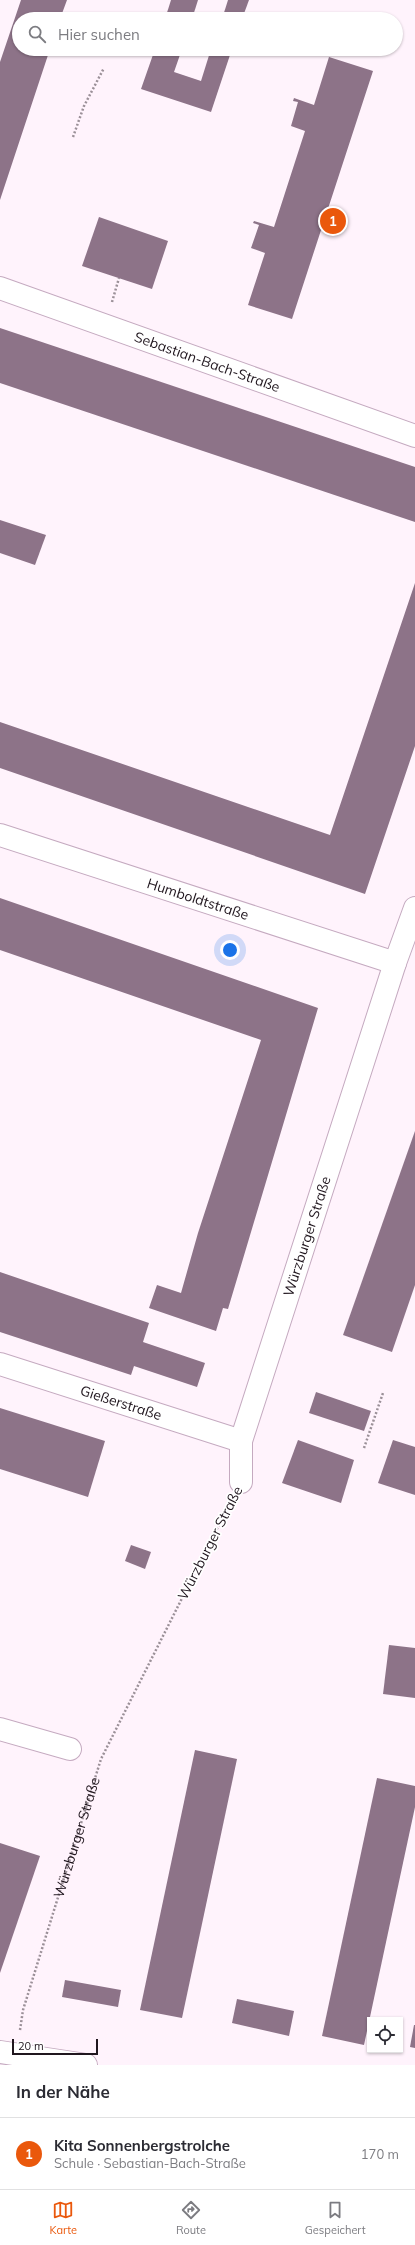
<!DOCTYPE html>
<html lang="de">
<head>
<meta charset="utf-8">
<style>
	body { margin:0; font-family:Mulish,sans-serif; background:#f2f2f3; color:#2b2b33 }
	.controls { position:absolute; right:12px; bottom:12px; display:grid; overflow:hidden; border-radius:0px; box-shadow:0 1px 3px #0004 }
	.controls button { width:36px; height:36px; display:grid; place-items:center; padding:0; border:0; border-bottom:1px solid #e1e1e2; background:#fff; color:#2b2b33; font:20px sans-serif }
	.scale { position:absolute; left:12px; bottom:10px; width:86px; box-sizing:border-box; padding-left:4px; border:2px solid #20161e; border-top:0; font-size:11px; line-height:14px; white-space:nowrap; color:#20161e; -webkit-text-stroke:3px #fff; paint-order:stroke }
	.you { position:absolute; left:230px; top:950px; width:14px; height:14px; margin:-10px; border:3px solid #fff; border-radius:50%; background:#1a73e8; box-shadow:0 0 0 6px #1a73e833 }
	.badge { display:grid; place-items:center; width:26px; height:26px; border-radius:50%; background:#ea580c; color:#fff; font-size:13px; font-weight:700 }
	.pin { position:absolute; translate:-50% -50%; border:2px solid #fff; box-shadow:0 1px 4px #0006 }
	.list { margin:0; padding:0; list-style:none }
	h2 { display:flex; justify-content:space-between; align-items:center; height:52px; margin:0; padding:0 16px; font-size:17px }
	h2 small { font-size:13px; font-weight:400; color:#7c7c81 }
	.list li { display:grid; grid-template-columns:26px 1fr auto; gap:12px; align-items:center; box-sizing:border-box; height:72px; padding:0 16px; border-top:1px solid #e1e1e2 }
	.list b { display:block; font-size:15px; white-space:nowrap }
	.list p { margin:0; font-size:13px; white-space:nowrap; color:#7c7c81 }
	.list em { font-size:13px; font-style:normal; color:#7c7c81 }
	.icon { flex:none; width:22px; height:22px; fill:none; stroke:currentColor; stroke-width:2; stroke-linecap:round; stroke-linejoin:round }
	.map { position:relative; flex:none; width:415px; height:2065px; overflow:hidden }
	.search { position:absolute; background:#fff; box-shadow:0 1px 3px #0004; left:12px; right:12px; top:12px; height:44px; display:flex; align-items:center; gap:10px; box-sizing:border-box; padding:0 14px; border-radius:22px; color:#7c7c81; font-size:15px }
	.sheet { height:124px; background:#fff }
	nav { display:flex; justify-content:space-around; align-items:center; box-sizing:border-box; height:56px; border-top:1px solid #e1e1e2; background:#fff; font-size:11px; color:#7c7c81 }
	nav a { display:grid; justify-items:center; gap:2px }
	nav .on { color:#ea580c }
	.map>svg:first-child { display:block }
</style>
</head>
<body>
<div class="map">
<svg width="415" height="2065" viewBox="0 0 415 2065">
	<rect width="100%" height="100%" fill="#fff3fc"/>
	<g fill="#8d7388">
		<path d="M21,0h46l-7,19h-41v30h31l-50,151v-138z"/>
		<path d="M171,0h27l-6,19h-27z"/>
		<path d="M228,0h21l-7,19h-20z"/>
		<path d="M155,49h27l-8,23 27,9 10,-32h21l-21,63 -70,-23z"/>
		<path d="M329,57l44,14 -81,248 -44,-14 17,-52 -14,-5 8,-23 -6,-2 1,-2 20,6 31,-96 -14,-5 7,-24 -5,-1 1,-3 20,7z"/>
		<path d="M99,217l69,24 -16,48 -70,-23z"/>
		<path d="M0,328l415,139v55l-415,-139z"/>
		<path d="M0,520l46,15 -11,30 -35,-12z"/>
		<path d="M415,583v163l-50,148 -365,-126v-46l330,113z"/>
		<path d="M0,898l318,110 -90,301 -5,-1 -7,23 -67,-23 8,-23 24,8 17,-60 63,-193 -261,-90z"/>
		<path d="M415,1131v154l-23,67 -49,-17z"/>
		<path d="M0,1272l149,51 -6,19 62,21 -8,24 -63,-21 -3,9 -131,-43z"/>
		<path d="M316,1392l55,19 -7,20 -55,-18z"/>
		<path d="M0,1408l105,33 -17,56 -88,-28z"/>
		<path d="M298,1440l56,20 -13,43 -59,-20z"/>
		<path d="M393,1440l22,7v48l-37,-12z"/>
		<path d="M131,1545l20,7 -6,17 -20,-8z"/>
		<path d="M389,1645l26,3v50l-32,-4z"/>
		<path d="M195,1750l42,9 -55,259 -42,-8z"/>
		<path d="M377,1778l38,8v21l-51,238 -42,-9z"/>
		<path d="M0,1843l40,13 -40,117z"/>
		<path d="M65,1980l56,10 -3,17 -56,-10z"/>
		<path d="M237,1999l57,12 -5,25 -57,-13z"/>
		<path d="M414,2025h1v23l-5,-1z"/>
	</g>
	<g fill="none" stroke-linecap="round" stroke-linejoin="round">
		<defs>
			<g id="minor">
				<path id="s2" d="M0,288l415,148"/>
				<path id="s3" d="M0,835l395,128"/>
				<path id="s4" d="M0,1364l241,77"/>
				<path id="s5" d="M241,1482v-41l154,-478 20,-55"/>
				<path d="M0,1729l70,20"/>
			</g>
			<path id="tertiary" d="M0,2052l86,13"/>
		</defs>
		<use href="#minor" stroke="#c5aac0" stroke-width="24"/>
		<use href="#tertiary" stroke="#c5aac0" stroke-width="24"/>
		<g stroke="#9b9098" stroke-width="2.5" stroke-dasharray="2 2" stroke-linecap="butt">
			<path d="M73,137l11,-31 20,-38"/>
			<path d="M112,302l7,-24"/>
			<path d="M364,1448l19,-55"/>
			<path id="s1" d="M20,2030l3,-20 78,-251 128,-254"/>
		</g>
		<use href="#minor" stroke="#fff" stroke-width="22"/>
		<use href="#tertiary" stroke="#fff" stroke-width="22"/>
	</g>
	<g text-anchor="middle" stroke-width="3.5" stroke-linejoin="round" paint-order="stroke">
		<g font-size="14" fill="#20161e" stroke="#fff">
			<text dy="5" stroke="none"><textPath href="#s2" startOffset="220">Sebastian-Bach-Straße</textPath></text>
			<text dy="5" stroke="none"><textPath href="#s3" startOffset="208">Humboldtstraße</textPath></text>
			<text dy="5" stroke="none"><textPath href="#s5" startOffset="256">Würzburger Straße</textPath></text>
			<text dy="5" stroke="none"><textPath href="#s4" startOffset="127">Gießerstraße</textPath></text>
			<text transform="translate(210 1543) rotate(-63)" y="5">Würzburger Straße</text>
			<text dy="5" stroke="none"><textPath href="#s1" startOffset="201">Würzburger Straße</textPath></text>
		</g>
	</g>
</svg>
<div class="controls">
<button><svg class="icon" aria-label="locate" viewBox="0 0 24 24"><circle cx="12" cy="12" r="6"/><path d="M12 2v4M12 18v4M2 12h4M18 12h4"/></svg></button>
</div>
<div class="scale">20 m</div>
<div class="you"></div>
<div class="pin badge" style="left:333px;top:221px">1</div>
<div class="search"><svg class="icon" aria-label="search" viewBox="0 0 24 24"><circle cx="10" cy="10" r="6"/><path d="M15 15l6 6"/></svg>Hier suchen</div>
</div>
<section class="sheet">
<h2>In der Nähe<small></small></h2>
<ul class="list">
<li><span class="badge">1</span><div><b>Kita Sonnenbergstrolche</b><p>Schule · Sebastian-Bach-Straße</p></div><em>170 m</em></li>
</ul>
</section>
<nav>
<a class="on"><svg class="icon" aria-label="map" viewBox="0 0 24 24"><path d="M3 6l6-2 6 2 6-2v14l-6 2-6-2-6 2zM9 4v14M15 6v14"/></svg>Karte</a>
<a><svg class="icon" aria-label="directions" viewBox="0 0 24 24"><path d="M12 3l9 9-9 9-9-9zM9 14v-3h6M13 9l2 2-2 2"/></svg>Route</a>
<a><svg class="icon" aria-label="saved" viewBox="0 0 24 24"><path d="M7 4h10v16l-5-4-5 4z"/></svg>Gespeichert</a>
</nav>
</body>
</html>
